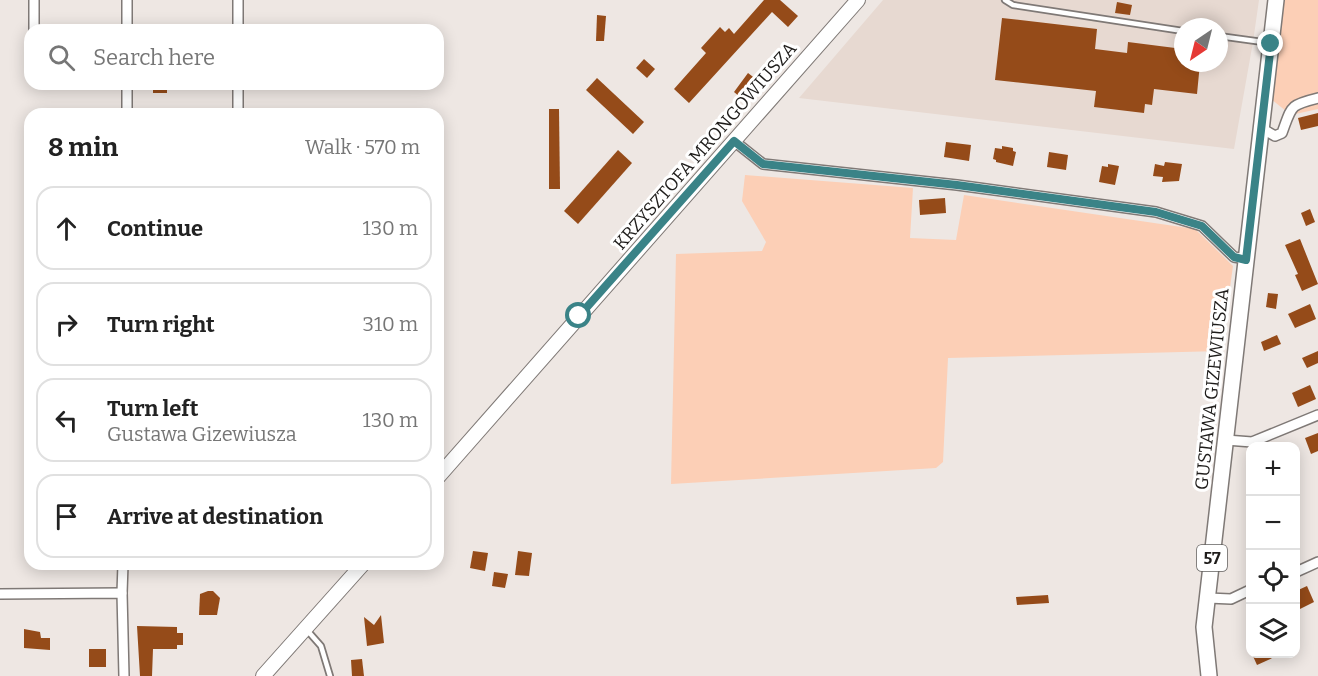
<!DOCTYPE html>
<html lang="en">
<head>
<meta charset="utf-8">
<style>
	body { margin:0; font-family:Bitter,serif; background:#f6f6f6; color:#222 }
	.controls { position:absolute; right:18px; bottom:18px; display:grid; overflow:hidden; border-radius:12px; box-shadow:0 3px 15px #0003 }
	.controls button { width:54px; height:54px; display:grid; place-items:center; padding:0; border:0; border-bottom:2px solid #e0e0e0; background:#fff; color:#222; font:30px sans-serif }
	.compass { position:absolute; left:1174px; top:18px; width:54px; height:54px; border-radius:50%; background:#fff; box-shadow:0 3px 15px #0003; rotate:215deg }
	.stop { position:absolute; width:18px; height:18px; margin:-14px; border:4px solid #3a8387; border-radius:50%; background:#fff }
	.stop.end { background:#3a8387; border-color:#fff; box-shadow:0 2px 6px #0008 }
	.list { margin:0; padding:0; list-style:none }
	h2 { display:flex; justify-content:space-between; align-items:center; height:78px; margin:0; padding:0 24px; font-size:26px }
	h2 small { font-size:20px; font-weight:400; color:#767676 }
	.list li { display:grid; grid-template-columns:39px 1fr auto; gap:18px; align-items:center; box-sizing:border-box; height:84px; margin:0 12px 12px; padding:0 12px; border:2px solid #e0e0e0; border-radius:18px }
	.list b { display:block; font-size:22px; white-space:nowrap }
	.list p { margin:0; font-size:20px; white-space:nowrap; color:#767676 }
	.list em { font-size:20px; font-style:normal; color:#767676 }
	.icon { flex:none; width:33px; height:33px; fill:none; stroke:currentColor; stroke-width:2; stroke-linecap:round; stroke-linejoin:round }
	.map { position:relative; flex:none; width:1318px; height:676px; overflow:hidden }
	.search { position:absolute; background:#fff; box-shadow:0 3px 15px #0003; left:24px; top:24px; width:420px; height:66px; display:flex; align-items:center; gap:15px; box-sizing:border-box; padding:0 21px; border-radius:18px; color:#767676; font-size:22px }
	.panel { position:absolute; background:#fff; box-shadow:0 3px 15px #0003; left:24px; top:108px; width:420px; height:462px; border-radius:18px }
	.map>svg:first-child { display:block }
</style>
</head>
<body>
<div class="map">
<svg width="1318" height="676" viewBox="0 0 1318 676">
	<rect width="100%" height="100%" fill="#eee7e3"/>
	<path fill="#e7d9d1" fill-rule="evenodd" d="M883,0h376l-6,42 -19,107 -435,-51zM1183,27h36v36h-36z"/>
	<g fill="#fccfb6">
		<path d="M1283,0h35v109l-27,6 -20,-16z"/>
		<path d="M745,175l168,13 -3,50 46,2 8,-45 231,34 38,37 -12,85 -273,7 -5,104 -7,6 -265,16 5,-230 86,-3 4,-9 -24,-41z"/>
	</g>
	<g fill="#954b19">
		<path d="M764,0h16l18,16 -10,11 -16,-15 -83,91 -15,-14 32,-36 -5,-5 19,-21 5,5 4,-4 5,6z"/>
		<path d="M1117,2l15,3 -2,10 -15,-2z"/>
		<path d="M597,15l9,1 -2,25h-8z"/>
		<path d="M1002,18l95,11 -2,20 32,4 1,-11 55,7v14h17l-3,31 -43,-5 -2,16 -7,-1 -1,9 -50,-6 2,-16 -101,-11z"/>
		<path d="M644,59l11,10 -8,9 -11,-10z"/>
		<path d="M748,73l17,13 -7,8 -3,-3 -9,11 -12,-10z"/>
		<path d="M597,78l47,44 -11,12 -47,-44z"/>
		<rect x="153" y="84" width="14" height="9"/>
		<path d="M549,109h10l1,80h-11z"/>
		<path d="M1318,113v13l-17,4 -3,-12z"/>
		<path d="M946,142l25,3 -2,16 -25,-4z"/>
		<path d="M1002,146l11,2v3l3,1 -3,14 -17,-4v-2l-3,-1 2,-11 7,1z"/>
		<path d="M618,150l14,13 -54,61 -14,-13z"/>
		<path d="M1049,152l19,3 -2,15 -19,-3z"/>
		<path d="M1165,162l17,2 -3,17 -17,1 1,-5 -10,-1 2,-12 9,2z"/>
		<path d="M1108,164l11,2 -4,19 -16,-3 3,-16 6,1z"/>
		<path d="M945,198l1,15 -26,2 -1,-15z"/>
		<path d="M1310,209l5,13 -9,4 -5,-13z"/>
		<path d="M1300,239l18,45 -16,7 -7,-16 3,-1 -13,-29z"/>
		<path d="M1268,293l10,1 -2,15 -10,-2z"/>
		<path d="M1310,304l6,15 -21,9 -7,-14z"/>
		<path d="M1277,335l4,9 -17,7 -3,-9z"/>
		<path d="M1318,351v12l-11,5 -5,-10z"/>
		<path d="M1310,385l6,14 -18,8 -6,-14z"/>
		<path d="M1318,433v18l-7,3 -6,-16z"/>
		<path d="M473,551l15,2 -3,18 -15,-3z"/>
		<path d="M518,551l14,2 -3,23 -14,-1z"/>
		<path d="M494,572l14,2 -3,14 -13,-2z"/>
		<path d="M1307,586l7,16 -18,9v-20z"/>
		<path d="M208,591h5l7,7 -3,17h-18l1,-21z"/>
		<path d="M1048,595l1,8 -32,2 -1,-8z"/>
		<path d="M381,615l3,28 -17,3 -3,-29 10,8z"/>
		<path d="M137,626l40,1v6h6v12h-6v4h-24l-1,27h-12z"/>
		<path d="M24,629l16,3 1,6h9v12l-26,-2z"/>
		<rect x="89" y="649" width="17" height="18"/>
		<path d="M1252,654h29l-24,11z"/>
		<path d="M362,659l2,17h-12l-1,-16z"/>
	</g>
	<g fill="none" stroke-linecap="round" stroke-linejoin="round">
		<defs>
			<g id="lane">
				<path d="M1005,0l8,5 170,26"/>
				<path d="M1219,36l51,7"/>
				<path d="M306,629l15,17 9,30"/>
			</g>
			<g id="street">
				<path d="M34,0v30"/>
				<path d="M127,30v-30"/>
				<path d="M238,30v-30"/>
				<path d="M127,114v-30"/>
				<path d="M238,114v-30"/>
				<path d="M1261,128l14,8 7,-3c10,-27 7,-28 36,-35"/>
				<path d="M734,141l29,23 194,21 199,27 46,14 32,31 12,2"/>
				<path d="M1226,440l26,2 66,-27"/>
				<path d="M1296,572l22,-10"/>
				<path d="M122,593l1,-29"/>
				<path d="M0,594l122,-1 2,83"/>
				<path d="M1208,598l23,1 19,-9"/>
			</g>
			<g id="secondary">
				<path d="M438,477l420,-477"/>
				<path d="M263,676l100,-112"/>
			</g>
			<path id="primary" d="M1209,676l-5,-49 72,-627"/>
		</defs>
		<use href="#lane" stroke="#7f7976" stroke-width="8"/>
		<use href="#street" stroke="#7f7976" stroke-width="12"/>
		<use href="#secondary" stroke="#7f7976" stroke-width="16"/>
		<use href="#primary" stroke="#7f7976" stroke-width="18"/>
		<use href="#lane" stroke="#fff" stroke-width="4.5"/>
		<use href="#street" stroke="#fff" stroke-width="9"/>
		<use href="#secondary" stroke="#fff" stroke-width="14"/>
		<use href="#primary" stroke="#fff" stroke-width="15"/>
	</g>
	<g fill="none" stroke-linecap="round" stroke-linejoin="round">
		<path stroke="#3a8387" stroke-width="8" d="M579,316l155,-175 29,23 194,21 199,27 46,14 32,31 12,3 25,-216"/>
	</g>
	<g text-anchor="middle" stroke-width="6" stroke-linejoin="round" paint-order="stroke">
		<rect fill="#fff" stroke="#62605f" stroke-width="1.5" x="1197" y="545" width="30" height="26" rx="4.5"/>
		<g font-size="16" font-weight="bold" fill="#1e1c1a">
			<text x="1212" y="564">57</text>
		</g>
		<g font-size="18" fill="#1e1c1a" stroke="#fff">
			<text transform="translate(705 146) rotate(-49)" y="6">KRZYSZTOFA MRONGOWIUSZA</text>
			<text transform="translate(1212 389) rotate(-84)" y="6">GUSTAWA GIZEWIUSZA</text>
		</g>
	</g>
</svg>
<div class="controls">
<button>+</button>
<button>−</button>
<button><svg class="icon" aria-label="locate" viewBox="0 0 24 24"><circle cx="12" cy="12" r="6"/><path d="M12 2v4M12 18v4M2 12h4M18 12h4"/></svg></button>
<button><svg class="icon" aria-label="layers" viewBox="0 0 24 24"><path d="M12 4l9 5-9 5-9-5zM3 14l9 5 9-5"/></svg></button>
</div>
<svg class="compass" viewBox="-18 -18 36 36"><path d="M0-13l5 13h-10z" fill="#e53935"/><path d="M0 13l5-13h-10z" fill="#767676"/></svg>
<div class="stop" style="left:579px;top:316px"></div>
<div class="stop end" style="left:1271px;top:44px"></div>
<div class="search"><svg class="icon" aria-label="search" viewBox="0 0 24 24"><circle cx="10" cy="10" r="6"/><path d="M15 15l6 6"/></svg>Search here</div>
<section class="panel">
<h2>8 min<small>Walk · 570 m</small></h2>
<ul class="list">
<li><svg class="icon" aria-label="ahead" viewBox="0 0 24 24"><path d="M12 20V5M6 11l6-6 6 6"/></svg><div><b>Continue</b></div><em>130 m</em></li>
<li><svg class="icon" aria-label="right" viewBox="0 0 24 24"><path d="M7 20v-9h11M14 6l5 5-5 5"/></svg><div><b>Turn right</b></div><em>310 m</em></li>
<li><svg class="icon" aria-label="left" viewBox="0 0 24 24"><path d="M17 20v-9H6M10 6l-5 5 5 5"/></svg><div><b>Turn left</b><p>Gustawa Gizewiusza</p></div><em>130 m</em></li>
<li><svg class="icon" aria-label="arrive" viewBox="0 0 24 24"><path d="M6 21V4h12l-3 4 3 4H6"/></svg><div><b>Arrive at destination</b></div></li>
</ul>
</section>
</div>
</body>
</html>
